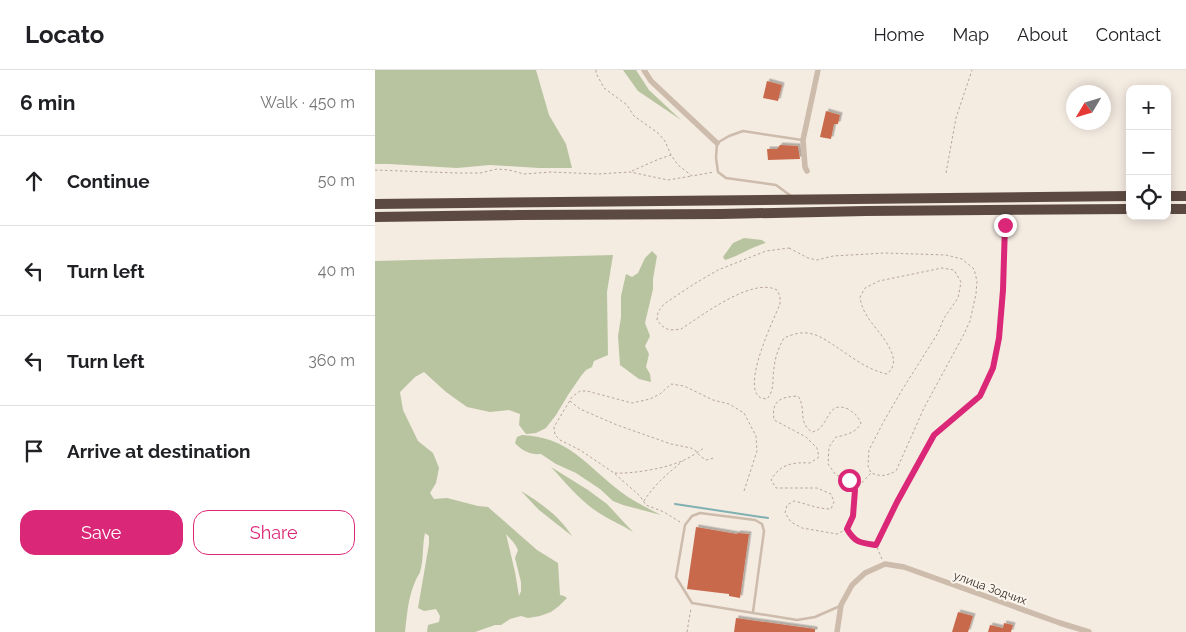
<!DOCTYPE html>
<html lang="en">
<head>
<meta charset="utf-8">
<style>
	body { margin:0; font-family:Raleway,sans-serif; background:#f6f6f6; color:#202124 }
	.controls { position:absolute; right:15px; top:15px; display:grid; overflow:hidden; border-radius:10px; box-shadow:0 2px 12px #0003 }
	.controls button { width:45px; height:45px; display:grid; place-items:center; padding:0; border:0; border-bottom:1px solid #e0e0e0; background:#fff; color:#202124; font:25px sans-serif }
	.compass { position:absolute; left:691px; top:15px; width:45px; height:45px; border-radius:50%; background:#fff; box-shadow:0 2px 12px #0003; rotate:232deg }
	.stop { position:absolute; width:15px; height:15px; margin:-11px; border:4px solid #db2777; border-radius:50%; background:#fff }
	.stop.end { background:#db2777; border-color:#fff; box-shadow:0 1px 5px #0008 }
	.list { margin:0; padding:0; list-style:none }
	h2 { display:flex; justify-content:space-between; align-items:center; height:65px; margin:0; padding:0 20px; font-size:21px }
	h2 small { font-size:16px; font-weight:400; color:#757577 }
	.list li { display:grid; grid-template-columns:32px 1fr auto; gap:15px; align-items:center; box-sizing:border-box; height:90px; padding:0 20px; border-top:1px solid #e0e0e0 }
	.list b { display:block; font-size:19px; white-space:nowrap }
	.list em { font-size:16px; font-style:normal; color:#757577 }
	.actions { display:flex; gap:10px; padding:15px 20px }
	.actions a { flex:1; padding:11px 0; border:1px solid #db2777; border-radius:15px; text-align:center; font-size:18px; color:#db2777 }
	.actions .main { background:#db2777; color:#fff }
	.icon { flex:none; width:28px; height:28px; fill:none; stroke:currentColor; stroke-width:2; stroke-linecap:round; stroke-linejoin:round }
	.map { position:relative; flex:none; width:811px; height:562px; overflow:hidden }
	header { display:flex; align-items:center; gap:30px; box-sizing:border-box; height:70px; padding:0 25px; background:#fff; border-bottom:1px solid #e0e0e0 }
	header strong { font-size:24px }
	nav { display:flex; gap:28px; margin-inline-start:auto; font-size:18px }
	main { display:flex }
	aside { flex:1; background:#fff }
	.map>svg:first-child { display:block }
</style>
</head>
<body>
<header>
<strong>Locato</strong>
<nav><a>Home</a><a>Map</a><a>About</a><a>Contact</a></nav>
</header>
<main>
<aside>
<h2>6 min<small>Walk · 450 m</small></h2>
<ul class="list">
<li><svg class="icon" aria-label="ahead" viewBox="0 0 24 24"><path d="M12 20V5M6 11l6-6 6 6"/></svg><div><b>Continue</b></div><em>50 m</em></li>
<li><svg class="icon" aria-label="left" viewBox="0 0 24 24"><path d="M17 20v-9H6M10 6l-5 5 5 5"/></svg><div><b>Turn left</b></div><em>40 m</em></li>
<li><svg class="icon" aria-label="left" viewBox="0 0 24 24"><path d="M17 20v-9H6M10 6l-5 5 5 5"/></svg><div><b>Turn left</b></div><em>360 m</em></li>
<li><svg class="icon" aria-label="arrive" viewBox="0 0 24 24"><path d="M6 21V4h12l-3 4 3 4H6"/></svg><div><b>Arrive at destination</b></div></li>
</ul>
<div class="actions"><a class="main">Save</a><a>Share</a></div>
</aside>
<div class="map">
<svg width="811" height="562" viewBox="0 0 811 562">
	<defs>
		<filter id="shadow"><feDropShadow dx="2.5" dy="-2.5" stdDeviation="0" flood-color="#0004"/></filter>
	</defs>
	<rect width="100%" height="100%" fill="#f4ebe1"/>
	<g fill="#b8c4a0" fill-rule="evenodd">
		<path d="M0,0h161l13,45 17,29 6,24h-33l-49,-3 -33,3 -68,-4h-14z"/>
		<path d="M248,0h13l13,20 32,30 -43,-29z"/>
		<path d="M369,168l18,2 4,3c-15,4 -27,13 -41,17l-2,-3 10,-14z"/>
		<path d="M277,181l5,5 -4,23v10l-8,34 5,13 -5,10 4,8 -3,13 4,7 1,8 -12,-3 -19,-14 -2,-29 3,-19v-21l5,-22 6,3 6,-4 7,-15z"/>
		<path d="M238,185l-6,37 1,63 -14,6 -2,6 -6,3 -5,6 -13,19 -12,20 -10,13 -10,5 -10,1 -7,-9 1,-11 -11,-4 -19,2 -23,-5 -21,-15 -22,-20 -9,5 -15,15 3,18 15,31 15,12 6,15 -3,15 -6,10 4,6 13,-1 31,8 10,1 49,43 21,13 2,32 4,1 3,2 -8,8 -8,6 -11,4 -12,2 -7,-2 -11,3 -9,6h-6l-20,7h-48l1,-7 11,-3 1,-6 -4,-7 -12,2 -6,-3 11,-64v-8l-4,-3c-3,13 -1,26 -5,39 -1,3 -4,6 -5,10 -7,16 -8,33 -10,50h-30v-371zM131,464c4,5 9,9 12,16l-3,8 6,24v9l-2,5 -4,-24z"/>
		<path d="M147,365c47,2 65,31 99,57 12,9 26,16 40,23l-38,-10 -10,-4 -13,-12 -24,-16 -20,-9 -15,-10c-10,1 -19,-3 -26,-11l2,-6z"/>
		<path d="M176,397l37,23 19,14 26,28c-11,-7 -23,-12 -34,-19 -19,-12 -33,-30 -48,-46z"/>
		<path d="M146,421c20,12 38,25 51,45l-33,-26z"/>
	</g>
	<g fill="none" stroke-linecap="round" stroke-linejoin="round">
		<path stroke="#7fb0b2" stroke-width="2" d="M300,434l93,14"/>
	</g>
	<g fill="#c8694b" filter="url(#shadow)">
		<path d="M392,11l15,4 -4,16 -15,-3z"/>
		<path d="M451,41l14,4 -2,9h-4l-3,15 -11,-2z"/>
		<path d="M405,75l18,1 2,13 -32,1 -1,-11h10z"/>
		<path d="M321,457l41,7 1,-1 11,1 -9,64 -11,-2v-2l-42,-5z"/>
		<path d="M583,542l15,4 -5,16h-16z"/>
		<path d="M361,548l79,11v3h-81z"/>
		<path d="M629,553l9,2 -2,7h-23l2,-7 13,3z"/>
	</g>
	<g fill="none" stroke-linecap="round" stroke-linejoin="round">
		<g stroke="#b9a596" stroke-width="1" stroke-dasharray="2.5 2.5" stroke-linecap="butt">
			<path d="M221,0v3l8,15 23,17 7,11 24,17 7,8 6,14"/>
			<path d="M0,100l82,3h23l17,-4 12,1 15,4 27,-2 47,2 32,-2 38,8 24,-4"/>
			<path d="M257,101l27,-12 12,-4 7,10 14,11 22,-4"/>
			<path d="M571,103l10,-55 16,-48"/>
			<path d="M414,178l19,10 9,2 16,-4 52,-3 61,2 16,4 12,10 3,12 -1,13 -6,27 -7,15 -39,72 -28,63c-10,5 -14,6 -25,2l-3,-7 1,-16 15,-29 18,-31 36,-57 6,-15 14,-20 3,-16 -7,-12 -12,-2 -63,13 -14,7 -5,9c1,7 3,13 7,19 8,14 40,42 20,58 -20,-4 -38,-19 -55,-30 -8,-5 -15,-10 -25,-11 -8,-1 -16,2 -23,5 -5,9 -9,19 -10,30 -2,11 1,22 -7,31l-6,-1c-2,-1 -4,-3 -5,-5 -8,-20 16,-70 24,-89v-8l-3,-6c-25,-13 -74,25 -96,39 -13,2 -16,1 -24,-9l1,-8 6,-8 30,-20 24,-14 48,-19z"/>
			<path d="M195,331l10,8 37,16 54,19 20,4 5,3 4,5 6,4 8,-2"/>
			<path d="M240,403c18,1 53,-5 69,-13 7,-3 14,-8 20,-12"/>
			<path d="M480,420l16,-17"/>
			<path d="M269,431c10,-16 24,-28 39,-40"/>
			<path d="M305,452l-16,-10 -18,-7 -6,-9 -26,-23 -34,-23 -20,-10 -5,-5 -1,-8 18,-30 8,-6h7l45,12 18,-4 10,-5 11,-10 13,2 29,14 16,4 15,9 12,23 1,15 -13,40"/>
			<path d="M472,459l-10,5 -35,-6 -11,-6 -6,-9 2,-8 7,-4c13,3 24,8 37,8l3,-7 -3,-8 -14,-6h-41l-5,-8c9,-16 22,-18 39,-17l9,-6 -2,-9 -11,-11 -32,-17c-3,-20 7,-23 24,-24 9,13 -1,26 14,36 1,0 6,-2 7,-3 11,-10 10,-28 29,-20 6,4 10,7 13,14 -5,10 -15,12 -25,14l-7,10 -1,17 8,11 14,5 5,10 -2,26 -6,13c8,14 14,14 29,16"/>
			<path d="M507,489l-6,-14 21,-43 37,-67 46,-39 13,-28 6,-30 4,-48 3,-65"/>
			<path d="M312,562l4,-24"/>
		</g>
		<g stroke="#cdbbac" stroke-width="2.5">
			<path d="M416,126l-15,-11 -50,-7 -8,-6 -2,-14 1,-15 12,-7 14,-5 59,9"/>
			<path d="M378,542l11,-81 -2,-7 -7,-4 -55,-7 -8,3 -7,9 -9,52 16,26 105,17 18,-3 25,-11"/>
		</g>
		<g stroke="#cdbbac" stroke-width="5.5">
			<path d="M269,0l7,11 66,62"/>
			<path d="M432,101l-2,-4 -2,-27 15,-70"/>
			<path d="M462,562l4,-27 11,-20 13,-12 20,-9 19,3 156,56 29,9"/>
		</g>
		<g stroke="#5c4a42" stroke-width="10">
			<path d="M792,126h19"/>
			<path d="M0,134l755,-8"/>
			<path d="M792,139h19"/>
			<path d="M0,147l144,-2 202,-1 145,-3 264,-2"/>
		</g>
	</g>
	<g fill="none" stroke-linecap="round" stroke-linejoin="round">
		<path stroke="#db2777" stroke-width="6" d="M474,410l6,10 -2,26 -6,13c8,14 14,14 29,16l21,-43 37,-67 46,-39 13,-28 6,-30 4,-48 2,-65"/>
	</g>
	<g text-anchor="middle" stroke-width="4" stroke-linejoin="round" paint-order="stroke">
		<g font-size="12" fill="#3b302b" stroke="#fbf5ee">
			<text transform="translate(615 518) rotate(20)" y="4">улица Зодчих</text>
		</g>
	</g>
</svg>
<div class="controls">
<button>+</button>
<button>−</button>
<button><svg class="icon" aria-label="locate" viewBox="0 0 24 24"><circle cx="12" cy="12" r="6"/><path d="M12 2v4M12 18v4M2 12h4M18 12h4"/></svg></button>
</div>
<svg class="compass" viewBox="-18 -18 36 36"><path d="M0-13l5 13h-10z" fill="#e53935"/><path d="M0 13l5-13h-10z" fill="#757577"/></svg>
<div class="stop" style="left:474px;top:410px"></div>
<div class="stop end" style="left:630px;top:155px"></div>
</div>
</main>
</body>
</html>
